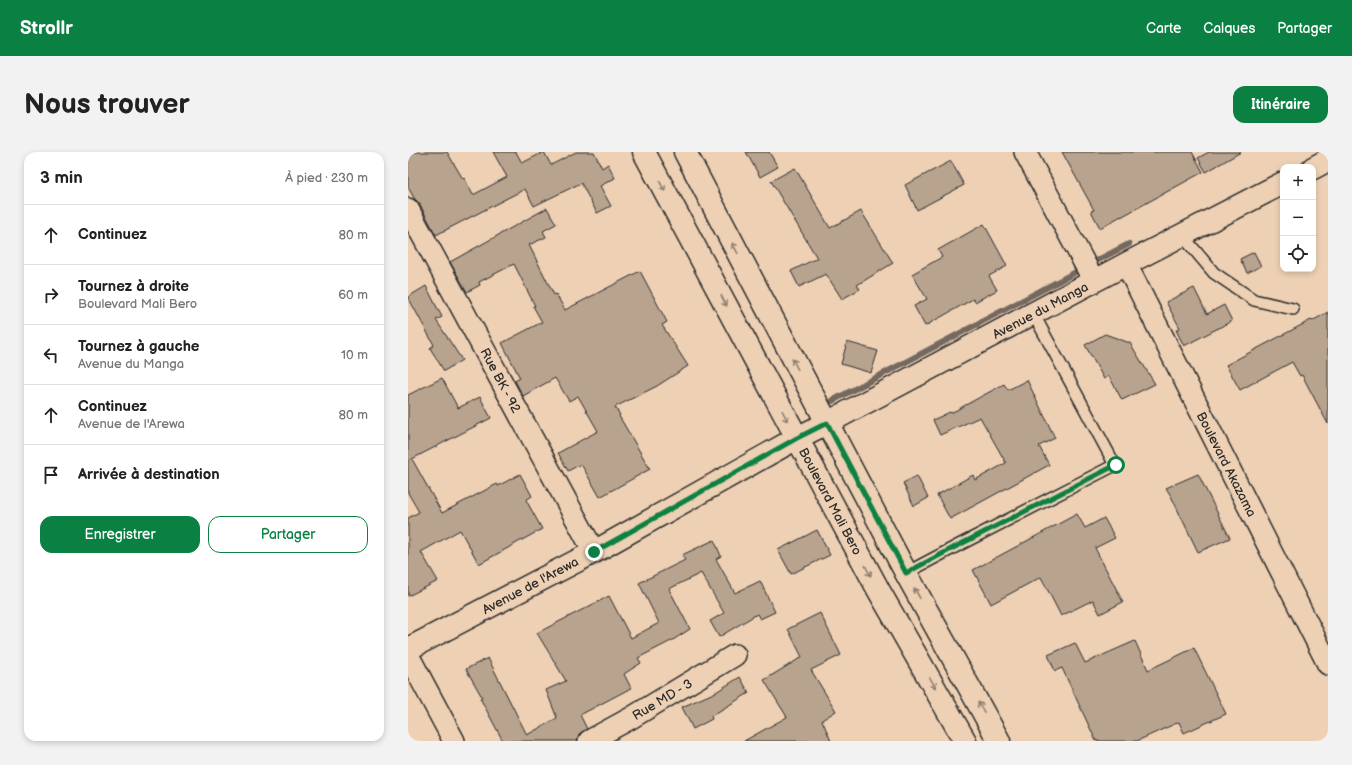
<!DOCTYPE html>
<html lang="fr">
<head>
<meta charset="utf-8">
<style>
	body { margin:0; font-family:"Balsamiq Sans",sans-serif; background:#f2f2f2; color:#222 }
	.controls { position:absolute; right:12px; top:12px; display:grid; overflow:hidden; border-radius:8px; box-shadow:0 2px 6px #0003 }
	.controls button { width:36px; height:36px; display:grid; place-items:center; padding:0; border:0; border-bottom:1px solid #e0e0e0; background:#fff; color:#222; font:20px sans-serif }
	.stop { position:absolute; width:12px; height:12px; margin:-9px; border:3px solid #0b8043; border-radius:50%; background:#fff }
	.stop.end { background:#0b8043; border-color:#fff; box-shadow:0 1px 4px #0008 }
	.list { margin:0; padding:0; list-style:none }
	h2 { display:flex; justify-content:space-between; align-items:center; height:52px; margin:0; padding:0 16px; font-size:17px }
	h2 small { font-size:13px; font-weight:400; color:#767676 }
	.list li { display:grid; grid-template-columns:26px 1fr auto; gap:12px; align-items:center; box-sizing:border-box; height:60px; padding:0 16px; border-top:1px solid #e0e0e0 }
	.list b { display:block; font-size:15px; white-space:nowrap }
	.list p { margin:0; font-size:13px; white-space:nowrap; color:#767676 }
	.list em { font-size:13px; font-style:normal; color:#767676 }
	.actions { display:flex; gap:8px; padding:12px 16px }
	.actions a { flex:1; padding:9px 0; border:1px solid #0b8043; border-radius:12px; text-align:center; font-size:14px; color:#0b8043 }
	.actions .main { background:#0b8043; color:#fff }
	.icon { flex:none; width:22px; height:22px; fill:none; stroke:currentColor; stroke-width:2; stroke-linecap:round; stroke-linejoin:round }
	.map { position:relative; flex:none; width:920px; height:589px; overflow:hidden; border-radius:12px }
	header { display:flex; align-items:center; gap:24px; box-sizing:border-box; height:56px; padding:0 20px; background:#0b8043; color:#fff }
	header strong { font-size:19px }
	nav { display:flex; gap:22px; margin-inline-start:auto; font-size:14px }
	.intro { display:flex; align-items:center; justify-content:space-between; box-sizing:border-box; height:96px; padding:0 24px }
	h1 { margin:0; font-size:28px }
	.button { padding:10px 18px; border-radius:12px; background:#0b8043; color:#fff; font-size:14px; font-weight:700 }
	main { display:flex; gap:24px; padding:0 24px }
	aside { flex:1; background:#fff; border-radius:12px; box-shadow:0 2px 6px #0003 }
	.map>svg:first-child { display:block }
</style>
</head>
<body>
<header>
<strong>Strollr</strong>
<nav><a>Carte</a><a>Calques</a><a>Partager</a></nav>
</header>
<div class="intro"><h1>Nous trouver</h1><a class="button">Itinéraire</a></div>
<main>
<aside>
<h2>3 min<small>À pied · 230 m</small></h2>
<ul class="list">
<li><svg class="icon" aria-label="ahead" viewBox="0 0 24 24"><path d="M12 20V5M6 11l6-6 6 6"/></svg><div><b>Continuez</b></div><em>80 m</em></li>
<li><svg class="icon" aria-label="right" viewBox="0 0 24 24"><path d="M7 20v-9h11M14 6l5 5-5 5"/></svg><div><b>Tournez à droite</b><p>Boulevard Mali Bero</p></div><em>60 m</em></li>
<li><svg class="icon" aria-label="left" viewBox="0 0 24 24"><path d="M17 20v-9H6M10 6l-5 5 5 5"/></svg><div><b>Tournez à gauche</b><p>Avenue du Manga</p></div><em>10 m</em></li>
<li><svg class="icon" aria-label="ahead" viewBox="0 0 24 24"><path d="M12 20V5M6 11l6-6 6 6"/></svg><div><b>Continuez</b><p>Avenue de l'Arewa</p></div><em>80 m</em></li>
<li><svg class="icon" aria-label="arrive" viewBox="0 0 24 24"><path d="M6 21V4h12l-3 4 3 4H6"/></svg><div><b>Arrivée à destination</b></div></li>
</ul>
<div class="actions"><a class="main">Enregistrer</a><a>Partager</a></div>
</aside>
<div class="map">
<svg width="920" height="589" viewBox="0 0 920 589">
	<rect width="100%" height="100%" fill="#eed1b5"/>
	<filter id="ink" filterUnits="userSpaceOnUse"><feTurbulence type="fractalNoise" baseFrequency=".025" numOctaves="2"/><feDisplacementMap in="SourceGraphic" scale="8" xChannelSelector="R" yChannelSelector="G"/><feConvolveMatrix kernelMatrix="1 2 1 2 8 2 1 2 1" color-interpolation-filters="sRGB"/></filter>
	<g filter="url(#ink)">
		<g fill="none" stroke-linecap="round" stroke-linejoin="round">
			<g stroke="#74685f" stroke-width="6">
				<path d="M690,108l31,-16"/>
				<path d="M424,249l242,-128"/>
			</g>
		</g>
		<g fill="#b8a38f" stroke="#2b2b2b">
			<path d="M0,0h39l16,27 1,-1 9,17 34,-18 -14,-25h23l6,11 22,-11 7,13 25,-13h18l8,16 6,-4 7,14 -15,8 11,20 -14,7 -16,-30 -47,23 -9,-17 -89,46 -17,-32 -5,-5 -6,-11z"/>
			<path d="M338,0h23l9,15 -18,10z"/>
			<path d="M654,0h130l11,20 -82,45v-1l-21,12 -9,-17 3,-1z"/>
			<path d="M801,0h32l-35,20 -8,-14z"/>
			<path d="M543,9l13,24 -47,25 -12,-25z"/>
			<path d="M387,16l35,60 31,-17 32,52 -36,22 3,4 -18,10 -16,-25 -27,13 -8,-16 26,-13 -46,-77z"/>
			<path d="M139,56l9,16 -13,7 3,6 -17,8 25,50 2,-1 9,16 75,-39 27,51 -5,3 26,41 -31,20 -42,21 5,8 -1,1 31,53 -50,28 -19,-33 -13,7 -10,-18 40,-22 -20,-35 -9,5 -14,-23 -32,18 -8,-15 5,-3 -18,-35 40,-21 -9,-16h2l-21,-42 -35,18 1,3 -13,7 -17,-30z"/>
			<path d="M576,72l23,42 -18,10 8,14 -22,12 -2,-3 -48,27 -11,-20 13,-7 -15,-25 30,-17 -4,-7z"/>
			<path d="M846,100l7,14 -14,7 -7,-14z"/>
			<path d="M18,134l16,31 -6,3 26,40 -18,11 -14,-23 4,-3 -26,-48z"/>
			<path d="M786,136l13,26 17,-9 8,16 -48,25 -8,-16 4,-2 -14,-26z"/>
			<path d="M920,160v112l-26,-49 -2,1 -8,-14 -52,28 -14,-25 85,-45 1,1z"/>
			<path d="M697,182l25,9 25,41 -33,16 -13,-24 -5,3 -19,-34z"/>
			<path d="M439,190l31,9 -7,22 -30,-9z"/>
			<path d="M34,226l16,30 22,-11 11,21 -79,41 30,54 55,-29 1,2 22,-12 12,22 -6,4 16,29 -63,35 -19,-34 -39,22 17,29 -30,15v-78l11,-6 -11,-19v-98z"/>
			<path d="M619,228l28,58 -16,8 10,19 -99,54 -13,-24 36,-20 2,5 31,-17 -26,-46 -40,18 -7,-15 17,-8 1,1 53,-29 4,6z"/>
			<path d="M790,322l32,64 -32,14 -27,-56 -5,-8z"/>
			<path d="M509,324l11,22 -14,8 -11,-23z"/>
			<path d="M669,362l8,14 19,-10 11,20 -20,10 28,54 -23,12 -7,-14 -32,16 -20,-39 -50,27 -18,-34z"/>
			<path d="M409,378l13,25 -39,19 -13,-24z"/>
			<path d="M306,388l7,16 -5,3 19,34 25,-12 15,31 -15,7 -3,-5 -38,23 -9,-16 14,-8 -23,-40 -32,16 21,40 -17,11 -35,18 3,5 -17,11 7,14 -51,27 7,14 -8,5 -2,7h-74l-23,-43 2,-1 -16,-28 22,-11 39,77 30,-17 -11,-28 20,-9 -29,-48 72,-37 22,42 28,-15 -20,-40 46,-23 -3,-5z"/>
			<path d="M412,461l21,42 -30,15 25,41 -14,9 9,21h-87l43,-24 -23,-37 38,-23 -14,-28z"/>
			<path d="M727,489l13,29 46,-22 32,66 -42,19 -5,-11 -42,19h-41l-34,-73 -7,3 -7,-16 27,-12 10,20z"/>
			<path d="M332,525l9,16 -38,23 1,3 -19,10 -11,-22 34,-15z"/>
		</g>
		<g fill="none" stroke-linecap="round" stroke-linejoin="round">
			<defs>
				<g id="service">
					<path d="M774,83l32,38 40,27 39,9"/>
					<path d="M498,421l51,-27 158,-81 -82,-152"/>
				</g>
				<g id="minor">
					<path d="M617,0l69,129"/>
					<path d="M0,57l186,343"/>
					<path d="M718,112l202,400"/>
					<path d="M0,503l46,86"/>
					<path d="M181,589l42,-23 104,-63"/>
				</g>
				<g id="tertiary">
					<path d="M905,16l15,-8"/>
					<path d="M0,497l186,-97 203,-114 30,-15 299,-159 157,-81"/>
				</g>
				<g id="primary">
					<path d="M236,0l235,439 86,150"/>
					<path d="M277,0l221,421 93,168"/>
				</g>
			</defs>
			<use href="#service" stroke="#2b2b2b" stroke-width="14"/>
			<use href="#minor" stroke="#2b2b2b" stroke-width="24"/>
			<use href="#tertiary" stroke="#2b2b2b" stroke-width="25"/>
			<use href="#primary" stroke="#2b2b2b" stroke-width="25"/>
			<use href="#service" stroke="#eed1b5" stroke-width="11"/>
			<use href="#minor" stroke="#eed1b5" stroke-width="21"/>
			<use href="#tertiary" stroke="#eed1b5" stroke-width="22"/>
			<use href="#primary" stroke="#eed1b5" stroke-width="22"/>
		</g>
		<defs><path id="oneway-shaft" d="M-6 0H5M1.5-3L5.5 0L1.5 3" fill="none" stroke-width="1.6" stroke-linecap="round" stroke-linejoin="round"/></defs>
		<g stroke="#8c7e70">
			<use href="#oneway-shaft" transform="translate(254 34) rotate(62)"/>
			<use href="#oneway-shaft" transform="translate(327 96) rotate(-118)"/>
			<use href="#oneway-shaft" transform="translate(316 149) rotate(62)"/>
			<use href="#oneway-shaft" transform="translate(387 212) rotate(-118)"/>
			<use href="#oneway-shaft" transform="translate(377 264) rotate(62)"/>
			<use href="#oneway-shaft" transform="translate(460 419) rotate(62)"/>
			<use href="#oneway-shaft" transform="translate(509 441) rotate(-119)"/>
			<use href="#oneway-shaft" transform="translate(525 531) rotate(60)"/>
			<use href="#oneway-shaft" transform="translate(573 555) rotate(-119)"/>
		</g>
	</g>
	<g fill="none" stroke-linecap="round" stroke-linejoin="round" filter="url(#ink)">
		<path stroke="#0b8043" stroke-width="5" d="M186,400l203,-114 30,-15 79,150 51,-27 159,-81"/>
	</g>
	<g text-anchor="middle" stroke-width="3" stroke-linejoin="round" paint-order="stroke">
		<g font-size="13" fill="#2b2b2b" stroke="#eed1b5">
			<text transform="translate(632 158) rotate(-28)" y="5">Avenue du Manga</text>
			<text transform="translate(93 228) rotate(62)" y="5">Rue BK - 92</text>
			<text transform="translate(819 312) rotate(63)" y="5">Boulevard Akazama</text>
			<text transform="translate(423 349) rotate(62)" y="5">Boulevard Mali Bero</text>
			<text transform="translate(122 433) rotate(-28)" y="5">Avenue de l'Arewa</text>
			<text transform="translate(254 547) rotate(-31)" y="5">Rue MD - 3</text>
		</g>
	</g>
</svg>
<div class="controls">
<button>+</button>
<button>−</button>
<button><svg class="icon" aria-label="locate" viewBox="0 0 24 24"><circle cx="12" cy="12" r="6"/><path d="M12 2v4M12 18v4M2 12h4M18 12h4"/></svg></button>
</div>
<div class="stop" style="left:708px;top:313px"></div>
<div class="stop end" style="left:186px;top:400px"></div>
</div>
</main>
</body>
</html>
